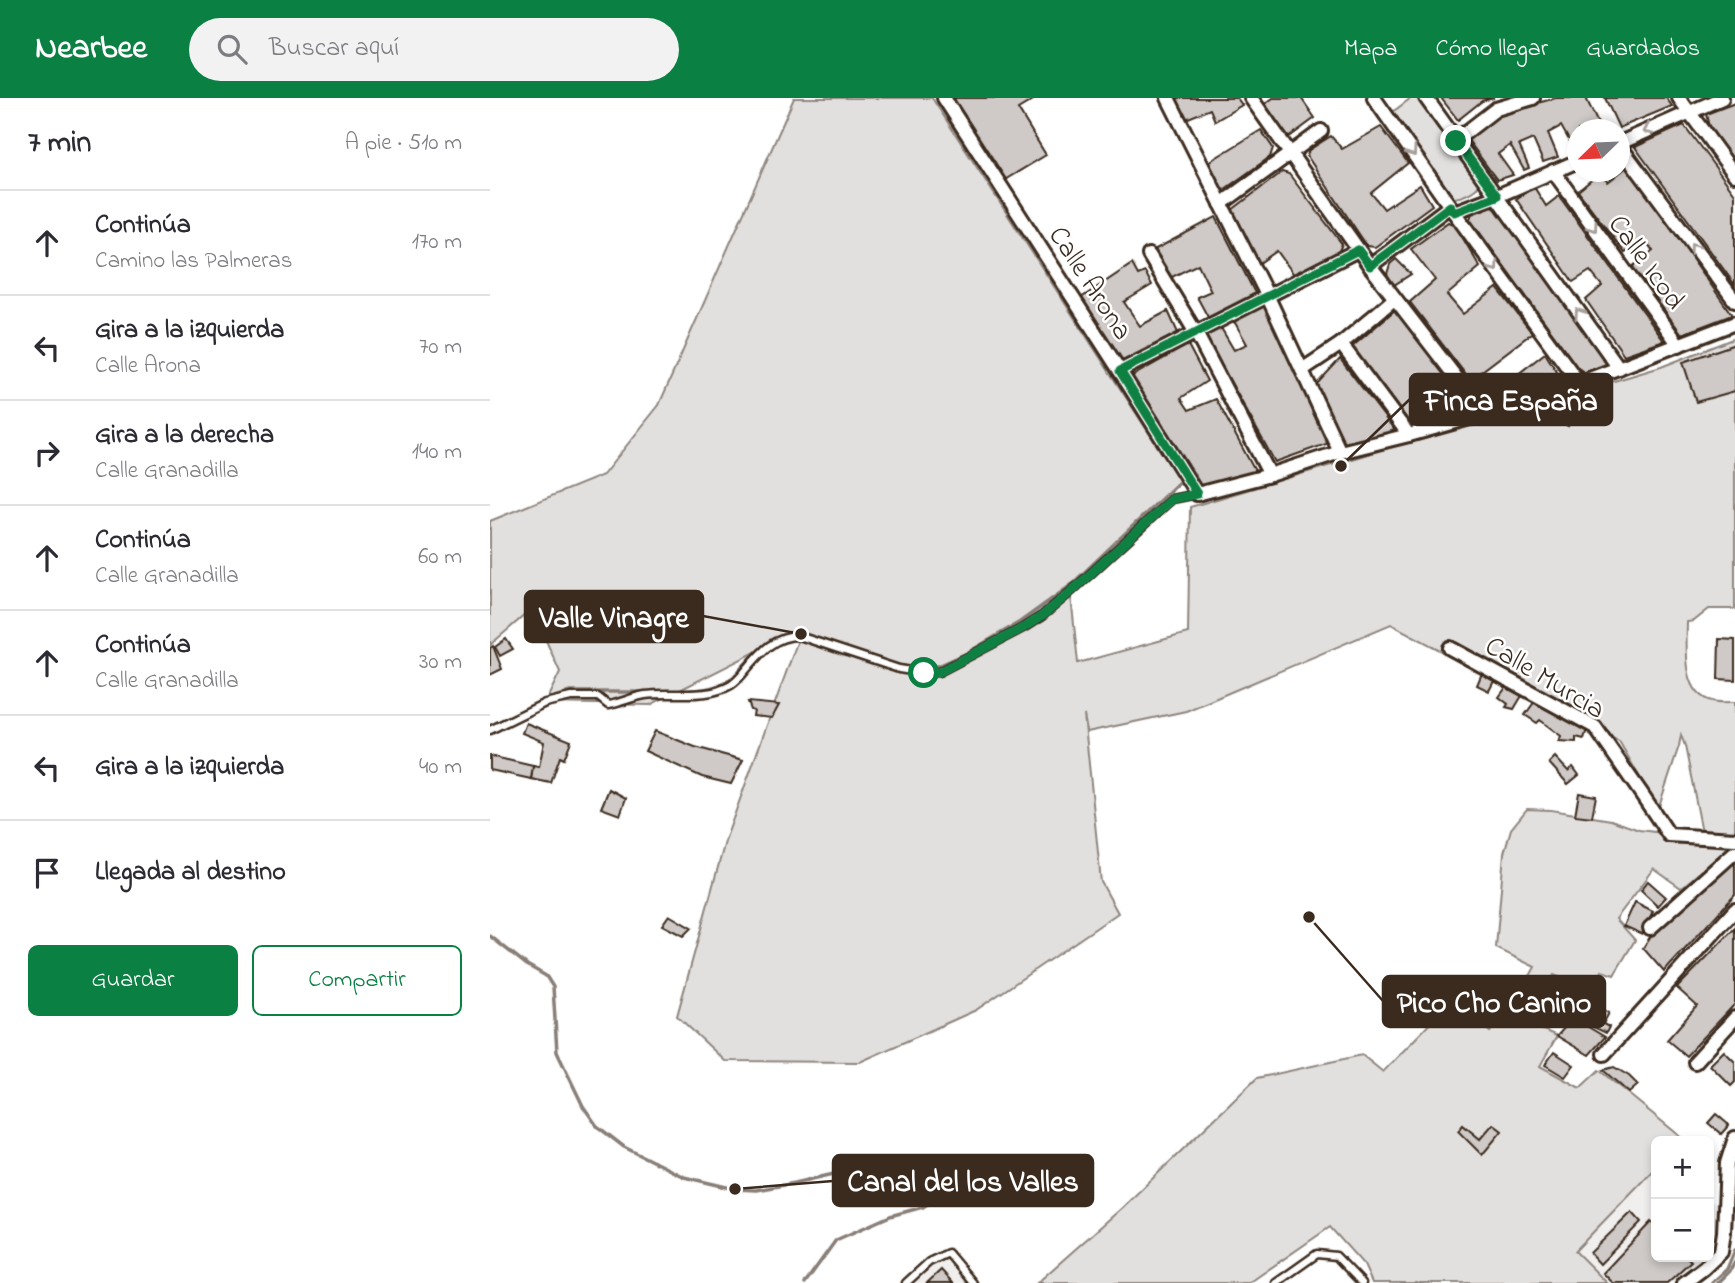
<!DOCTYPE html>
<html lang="es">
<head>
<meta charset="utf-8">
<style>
	body { margin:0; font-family:"Indie Flower",sans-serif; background:#f2f2f3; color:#2b2b33 }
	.controls { position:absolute; right:21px; bottom:21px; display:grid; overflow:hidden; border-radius:10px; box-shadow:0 4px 10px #0003 }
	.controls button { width:63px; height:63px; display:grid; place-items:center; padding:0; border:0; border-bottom:2px solid #e1e1e2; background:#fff; color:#2b2b33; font:35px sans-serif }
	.compass { position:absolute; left:1077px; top:21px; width:63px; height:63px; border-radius:50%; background:#fff; box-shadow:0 4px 10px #0003; rotate:247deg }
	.stop { position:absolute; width:21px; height:21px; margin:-16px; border:5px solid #0b8043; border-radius:50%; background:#fff }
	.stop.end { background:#0b8043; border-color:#fff; box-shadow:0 2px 7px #0008 }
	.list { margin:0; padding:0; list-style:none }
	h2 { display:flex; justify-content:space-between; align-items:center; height:91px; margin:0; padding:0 28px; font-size:30px }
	h2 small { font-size:23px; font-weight:400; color:#7c7c81 }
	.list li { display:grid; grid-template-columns:46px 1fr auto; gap:21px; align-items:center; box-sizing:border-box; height:105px; padding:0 28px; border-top:2px solid #e1e1e2 }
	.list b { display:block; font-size:26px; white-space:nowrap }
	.list p { margin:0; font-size:23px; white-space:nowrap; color:#7c7c81 }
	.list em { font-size:23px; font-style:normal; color:#7c7c81 }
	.actions { display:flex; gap:14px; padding:21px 28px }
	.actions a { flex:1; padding:16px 0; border:2px solid #0b8043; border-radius:10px; text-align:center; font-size:24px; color:#0b8043 }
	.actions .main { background:#0b8043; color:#fff }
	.icon { flex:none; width:38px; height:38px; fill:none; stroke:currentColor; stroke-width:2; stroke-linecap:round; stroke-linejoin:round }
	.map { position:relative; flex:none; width:1245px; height:1185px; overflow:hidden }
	header { display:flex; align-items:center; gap:42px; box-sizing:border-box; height:98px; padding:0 35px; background:#0b8043; color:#fff }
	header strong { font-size:33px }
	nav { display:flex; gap:38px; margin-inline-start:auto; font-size:24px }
	.search { width:490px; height:63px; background:#f2f2f3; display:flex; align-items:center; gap:18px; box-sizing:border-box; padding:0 24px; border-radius:38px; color:#7c7c81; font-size:26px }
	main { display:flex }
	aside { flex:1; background:#fff }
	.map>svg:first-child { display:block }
</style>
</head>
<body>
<header>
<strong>Nearbee</strong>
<div class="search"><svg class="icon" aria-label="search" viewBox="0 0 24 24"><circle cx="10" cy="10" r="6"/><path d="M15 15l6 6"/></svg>Buscar aquí</div>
<nav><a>Mapa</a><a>Cómo llegar</a><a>Guardados</a></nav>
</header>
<main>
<aside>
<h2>7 min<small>A pie · 510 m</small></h2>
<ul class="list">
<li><svg class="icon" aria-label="ahead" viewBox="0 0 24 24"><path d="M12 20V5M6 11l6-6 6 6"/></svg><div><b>Continúa</b><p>Camino las Palmeras</p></div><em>170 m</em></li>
<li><svg class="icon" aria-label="left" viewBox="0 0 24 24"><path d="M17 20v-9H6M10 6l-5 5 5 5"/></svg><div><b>Gira a la izquierda</b><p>Calle Arona</p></div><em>70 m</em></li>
<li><svg class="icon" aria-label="right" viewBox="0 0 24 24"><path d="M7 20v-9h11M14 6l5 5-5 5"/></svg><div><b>Gira a la derecha</b><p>Calle Granadilla</p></div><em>140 m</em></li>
<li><svg class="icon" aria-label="ahead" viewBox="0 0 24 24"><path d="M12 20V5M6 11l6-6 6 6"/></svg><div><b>Continúa</b><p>Calle Granadilla</p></div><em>60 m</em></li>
<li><svg class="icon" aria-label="ahead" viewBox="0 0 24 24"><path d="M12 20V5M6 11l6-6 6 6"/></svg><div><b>Continúa</b><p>Calle Granadilla</p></div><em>30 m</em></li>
<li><svg class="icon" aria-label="left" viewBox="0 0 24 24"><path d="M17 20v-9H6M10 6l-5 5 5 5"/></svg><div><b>Gira a la izquierda</b></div><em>40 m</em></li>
<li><svg class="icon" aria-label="arrive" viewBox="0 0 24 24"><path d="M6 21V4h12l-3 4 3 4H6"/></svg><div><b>Llegada al destino</b></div></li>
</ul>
<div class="actions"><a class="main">Guardar</a><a>Compartir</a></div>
</aside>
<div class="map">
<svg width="1245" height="1185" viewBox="0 0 1245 1185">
	<rect width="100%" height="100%" fill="#fff"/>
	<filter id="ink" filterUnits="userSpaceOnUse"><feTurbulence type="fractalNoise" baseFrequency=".0143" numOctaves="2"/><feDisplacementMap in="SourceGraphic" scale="14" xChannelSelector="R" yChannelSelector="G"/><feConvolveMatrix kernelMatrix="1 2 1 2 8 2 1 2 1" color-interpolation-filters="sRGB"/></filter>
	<g filter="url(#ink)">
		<g fill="#f1efee">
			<path d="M1166,1069v90h53v-58l16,14 -4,39 -37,31h-77l-32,-32z"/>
			<path d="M458,1155l25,30h-67l23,-21z"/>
		</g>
		<g fill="#e2e0de" stroke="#8e857e" stroke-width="2">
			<path d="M304,0h138l248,383 -110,105 8,77 110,-30 2,-126 471,-140 74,-29v271h-26l-15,12 -7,1c0,23 -6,72 25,79 7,2 16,1 23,1v132l-33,-2 -17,-86 -4,-11 -2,11 -21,63 -39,-68 -53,-24 -175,-93 -205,87 -99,21 -3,-17 17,167 17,31 -142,97 -116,52 -135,-1 -48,-45 49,-178 73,-201 -18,2 -131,66 -105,-2 15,-31 -28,-63 -42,36v-124l113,-46 56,-70z"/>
			<path d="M921,0h9l60,86c-5,8 -19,14 -28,14l-62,-84z"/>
			<path d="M1037,711l24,1 60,10 28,10 96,12 -54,46 -27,-19 -38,50 19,21 -21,35 -12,-4 -8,20 -40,-16 -13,24 17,8 -17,22 16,7 -17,30 40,22 19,-18 87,71h-30v26l-81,84 32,32h-235l-8,-18 -34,-38 -81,56h-212l86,-76 134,-129 105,-23 21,17 60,-62 15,-4 32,26 34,-45 11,-20 -39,-19 8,-95 7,-24z"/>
		</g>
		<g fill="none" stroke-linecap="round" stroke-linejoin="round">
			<g stroke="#887e77" stroke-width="3.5">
				<path d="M408,568l26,2 14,-2 29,-13 53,-31 50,-36 110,-105"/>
				<path d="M187,593c16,-1 35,-1 49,-9 6,-3 12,-10 16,-15 16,-17 30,-34 55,-33"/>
				<path d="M59,601l21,-7h79"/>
				<path d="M0,628l23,-11"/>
				<path d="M0,838l37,29 19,11 7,11 4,65 26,54 14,20 27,21 60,30 51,12 21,1 39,-7 56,-13 31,1 47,-8 28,-2 5,7 -1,13 -38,26 -33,9 -54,24 -31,43"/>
				<path d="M1222,1185l15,-14 8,-19"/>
				<path d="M1228,1185l12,-12 5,-9"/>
			</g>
		</g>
		<g fill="#cfcac7" stroke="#3b2a1e" stroke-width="2">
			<path d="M463,0h79l1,2 -15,9 28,46 -43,26z"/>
			<path d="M686,0h61l5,7 -27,16 -5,-12 -24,10z"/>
			<path d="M783,0h28l14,20 -27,20 -23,-34z"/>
			<path d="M951,0h53l-12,3 -24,19z"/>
			<path d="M1066,0h30l15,32h-23v18l-4,1 -13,-23 -13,7 10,24 -15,5 -10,-23 -14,6 10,23 -5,2 -14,-25 -12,9 15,21 -16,5 -29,-40 22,-20 18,-9z"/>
			<path d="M1115,0h61l6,8 -53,22z"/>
			<path d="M1245,5v59l-26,-35 -3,-13z"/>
			<path d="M1194,27l51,69v91l-100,-138z"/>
			<path d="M891,29l27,36 -37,30 13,16 36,-24 12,20 -57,42 -8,-1 -60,-90 2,-6 22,-14 11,13z"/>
			<path d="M771,32l12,18 -3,9 -45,32 -6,-2 -12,-24z"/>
			<path d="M1138,68l104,149 -50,19 -50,-67 21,-16 -9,-12 -19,14 -47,-62 22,-18 8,9z"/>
			<path d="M792,74l7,2 53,70 -4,9 -43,23 -18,-25 -19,13 -26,-54z"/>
			<path d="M1044,89l12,19 13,-10 105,145 -40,14 -38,-55 16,-14 -12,-15 -17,11 -57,-83z"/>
			<path d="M1001,106l8,3 110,153 -3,5 -19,9 -9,-6 -108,-149 2,-6z"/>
			<path d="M726,119l42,82 -48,22 -13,-24 14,-6 -13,-27 -30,15 -16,-28z"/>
			<path d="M958,124l7,3 25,42 -33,28 16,19 34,-26 35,45 -62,47 -60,-78 25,-22 -24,-31z"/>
			<path d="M906,161l15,15 -17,11 -7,-11 3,-10z"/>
			<path d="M642,166l6,11 7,-3 7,13 -28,17 16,24 28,-15 11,24 -56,30 -42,-67z"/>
			<path d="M777,202l65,142 -57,20 -71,-128 17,-6 13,22 13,-6 -13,-23z"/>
			<path d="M906,211l73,96 -3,8 -26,5 -27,9 -61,-80z"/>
			<path d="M1245,246v47l-39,11 -13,-40z"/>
			<path d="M698,247l19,36 -26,17 8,12 27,-11 39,72 -52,19 -74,-112z"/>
			<path d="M1055,255l17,27 -43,16 -11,-14z"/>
			<path d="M850,261l56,73 -50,13 -32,-58z"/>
			<path d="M1082,304l6,4 -10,20 -9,-5 7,-16z"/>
			<path d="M16,541l7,10 -13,7 -5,-9z"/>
			<path d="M1229,541l16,1v40l-17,-1z"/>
			<path d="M3,548l9,23 -12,6v-27z"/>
			<path d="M992,575l13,6 -6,12 -12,-6z"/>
			<path d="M1017,588l16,8 -9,15 -8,-2 2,-3 -9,-7z"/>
			<path d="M1045,603l52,28 -3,10 -8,-2v5l-17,-1 2,-5 -21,-16 -3,3 -12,-8z"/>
			<path d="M258,604l31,3 -7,13 -19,-2 1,-5 -3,-1z"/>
			<path d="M36,625l45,18 -7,18 -4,-2 -9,26 -20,-4 2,-13 6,1 5,-25 -22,-9z"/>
			<path d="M165,633l40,16 48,13 -12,24 -29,-7 -57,-26z"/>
			<path d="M0,658l43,10 -2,13 -41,-9z"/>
			<path d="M1065,659l13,14 5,-4 6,8 -11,9 -19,-21z"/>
			<path d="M119,691l17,9 -6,17 -19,-7z"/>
			<path d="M1089,695l17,3 -4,21 -17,-2z"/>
			<path d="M1245,762v35l-71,77 -21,-24 11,-17z"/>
			<path d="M1158,783l18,16 -8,9 -17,-16z"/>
			<path d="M1145,804l18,9 -11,23 -18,-8z"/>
			<path d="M179,817l22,13 -8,8 -21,-11z"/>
			<path d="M1245,830v76l-49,52 -19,-16 30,-34 -20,-18z"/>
			<path d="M1104,907l15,8 -6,11 6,3 -3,6 -21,-10z"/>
			<path d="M1083,920l32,19 -16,18 -32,-19z"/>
			<path d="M1234,953l11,11v20l-4,4 -21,-21z"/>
			<path d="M1064,954l20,13 -9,12 -20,-12z"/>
			<path d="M1124,969l15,9 9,9 -9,8 -26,-23z"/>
			<path d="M1226,1016l13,11 -8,9 -13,-11z"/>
			<path d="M1003,1026l9,7 -20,24 -24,-24 5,-6 17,14z"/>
			<path d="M1142,1114l9,10 -41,42 -10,-11z"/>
			<path d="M1161,1124l5,5v30h31l4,4 -24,22h-54l-10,-10z"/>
			<path d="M451,1172l12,13h-26z"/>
		</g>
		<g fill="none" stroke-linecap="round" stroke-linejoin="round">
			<defs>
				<g id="service">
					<path d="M0,632l55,-27 26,-6h27l10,8c13,-2 24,-8 37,-10 28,-4 60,5 86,-10 6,-4 11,-10 15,-15 15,-18 28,-34 53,-34l100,33 25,4 15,-1 84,-44 19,-12 31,-26 99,-91 25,-5"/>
					<path d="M416,1185l23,-21 19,-9 25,30"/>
					<path d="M786,1185l41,-29 19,2 26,27"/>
				</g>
				<g id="minor">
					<path d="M454,0l176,273 77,123 73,-19 70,-23 69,-17 111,-31 59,-21 156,-60"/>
					<path d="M678,0l99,197 73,157"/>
					<path d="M761,0l119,168 115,149"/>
					<path d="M884,0l80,114 125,171"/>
					<path d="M936,0l193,270"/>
					<path d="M1189,0l56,77"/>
					<path d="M966,42l40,-31 37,-11"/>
					<path d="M1130,45l102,-45"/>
					<path d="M1130,48l115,155"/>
					<path d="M1063,73l126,174"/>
					<path d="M731,106l100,-73"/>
					<path d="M964,114l43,-16 81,-35"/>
					<path d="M659,157l47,78 74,142"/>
					<path d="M880,168l80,-60"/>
					<path d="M851,246l68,91"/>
					<path d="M812,272l39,-26 53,-45"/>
					<path d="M630,273l238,-121"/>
					<path d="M960,550l145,79 46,66 28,42 66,4"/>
					<path d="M1160,830l85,-76"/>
					<path d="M1114,956l131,-144"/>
					<path d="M1205,964l40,-44"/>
					<path d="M1194,1185l20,-15 17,-16 3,-20 3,-69 8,-25"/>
				</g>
			</defs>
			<use href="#service" stroke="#3b2a1e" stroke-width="11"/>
			<use href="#minor" stroke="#3b2a1e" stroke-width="18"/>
			<use href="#service" stroke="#fff" stroke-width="6"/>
			<use href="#minor" stroke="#fff" stroke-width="12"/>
		</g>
		<defs><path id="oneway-chevron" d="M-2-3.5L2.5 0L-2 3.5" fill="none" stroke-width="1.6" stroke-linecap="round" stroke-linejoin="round" transform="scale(1.75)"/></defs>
		<g stroke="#a79f9a">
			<use href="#oneway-chevron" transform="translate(1158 32) rotate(156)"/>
			<use href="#oneway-chevron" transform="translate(922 54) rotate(55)"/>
			<use href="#oneway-chevron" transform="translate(1103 129) rotate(54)"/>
			<use href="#oneway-chevron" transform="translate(1204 149) rotate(-127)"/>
			<use href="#oneway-chevron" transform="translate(1004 169) rotate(54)"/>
			<use href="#oneway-chevron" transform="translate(1089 215) rotate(-125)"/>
		</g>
	</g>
	<g fill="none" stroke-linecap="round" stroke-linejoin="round" filter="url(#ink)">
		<path stroke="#0b8043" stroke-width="9" d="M434,575l15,-1 84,-44 19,-12 31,-26 99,-91 25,-5 -77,-123 238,-121 12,16 80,-60 4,6 43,-16 -41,-55"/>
	</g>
	<g text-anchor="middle" stroke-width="5" stroke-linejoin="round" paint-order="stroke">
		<g font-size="28" fill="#3b2a1e" stroke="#fff">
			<text transform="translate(1158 163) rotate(54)" y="10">Calle Icod</text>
			<text transform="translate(602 184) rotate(57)" y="10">Calle Arona</text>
			<text transform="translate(1056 578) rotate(31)" y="10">Calle Murcia</text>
		</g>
	</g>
	<path fill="none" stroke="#3b2a1e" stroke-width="2.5" d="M851 368L920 301M311 536L213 518M819 819L893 903M245 1091L343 1083"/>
	<g fill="#3b2a1e" stroke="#fff" stroke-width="2.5">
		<circle cx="851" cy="368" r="7"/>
		<circle cx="311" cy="536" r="7"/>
		<circle cx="819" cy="819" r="7"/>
		<circle cx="245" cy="1091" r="7"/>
	</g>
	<g fill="#3b2a1e" stroke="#3b2a1e" stroke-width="2.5">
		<rect x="920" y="276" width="202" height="51" rx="7"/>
		<rect x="35" y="493" width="178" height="51" rx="7"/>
		<rect x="893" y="878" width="222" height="51" rx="7"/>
		<rect x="343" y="1057" width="260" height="51" rx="7"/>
	</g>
	<g font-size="30" text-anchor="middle" font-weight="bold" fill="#fff">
		<text x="1021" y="312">Finca España</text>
		<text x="124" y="529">Valle Vinagre</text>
		<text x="1004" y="914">Pico Cho Canino</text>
		<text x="473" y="1093">Canal del los Valles</text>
	</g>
</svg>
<div class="controls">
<button>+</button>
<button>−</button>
</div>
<svg class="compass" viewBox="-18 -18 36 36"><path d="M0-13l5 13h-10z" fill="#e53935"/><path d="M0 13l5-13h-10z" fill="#7c7c81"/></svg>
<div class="stop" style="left:434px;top:575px"></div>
<div class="stop end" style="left:966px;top:43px"></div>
</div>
</main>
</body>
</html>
